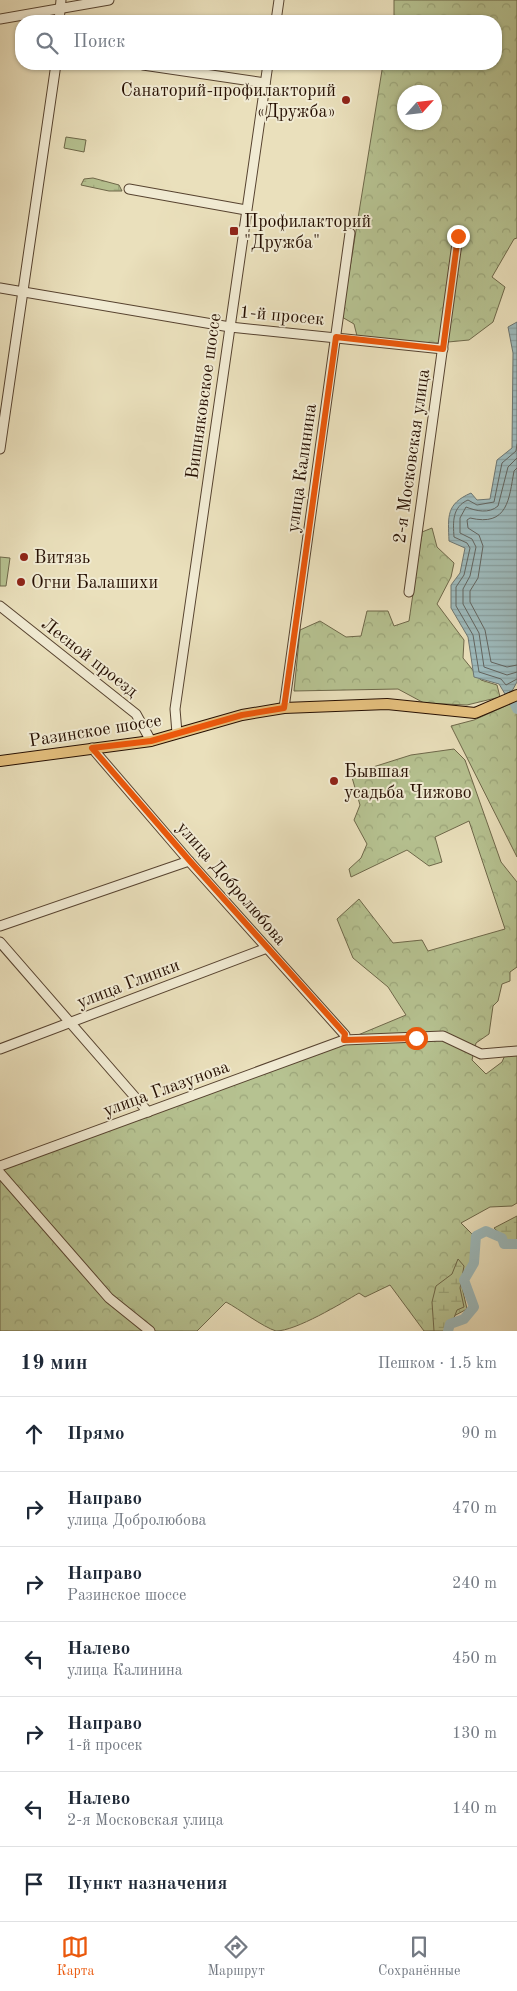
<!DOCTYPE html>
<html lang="ru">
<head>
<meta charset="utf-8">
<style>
	body { margin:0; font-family:"Old Standard TT",serif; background:#f6f6f7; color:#1f2937 }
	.compass { position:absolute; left:397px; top:85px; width:45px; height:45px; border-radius:50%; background:#fff; box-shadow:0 1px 4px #0004; rotate:63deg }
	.stop { position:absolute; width:15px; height:15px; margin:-11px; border:4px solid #ea580c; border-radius:50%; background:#fff }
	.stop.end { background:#ea580c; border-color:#fff; box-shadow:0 1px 5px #0008 }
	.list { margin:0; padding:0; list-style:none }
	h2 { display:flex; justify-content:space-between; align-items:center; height:65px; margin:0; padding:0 20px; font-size:21px }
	h2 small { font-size:16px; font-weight:400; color:#747a83 }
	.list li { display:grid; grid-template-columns:32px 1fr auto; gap:15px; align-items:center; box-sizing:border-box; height:75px; padding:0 20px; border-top:1px solid #e0e1e3 }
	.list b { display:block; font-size:19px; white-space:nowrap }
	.list p { margin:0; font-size:16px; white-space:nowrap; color:#747a83 }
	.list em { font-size:16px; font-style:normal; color:#747a83 }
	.icon { flex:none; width:28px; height:28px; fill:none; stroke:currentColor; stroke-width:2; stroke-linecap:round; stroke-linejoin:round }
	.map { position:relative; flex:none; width:517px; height:1331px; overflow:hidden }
	.search { position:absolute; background:#fff; box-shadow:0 1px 4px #0004; left:15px; right:15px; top:15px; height:55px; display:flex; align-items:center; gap:12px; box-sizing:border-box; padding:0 18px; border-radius:20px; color:#747a83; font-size:19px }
	.sheet { height:590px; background:#fff }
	nav { display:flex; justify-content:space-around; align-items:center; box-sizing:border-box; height:70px; border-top:1px solid #e0e1e3; background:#fff; font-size:14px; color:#747a83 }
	nav a { display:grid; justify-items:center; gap:2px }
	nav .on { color:#ea580c }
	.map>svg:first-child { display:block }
</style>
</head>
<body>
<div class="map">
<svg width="517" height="1331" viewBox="0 0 517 1331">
	<defs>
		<pattern id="forest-crowns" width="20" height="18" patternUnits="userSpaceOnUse" patternTransform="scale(1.25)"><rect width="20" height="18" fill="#b6c291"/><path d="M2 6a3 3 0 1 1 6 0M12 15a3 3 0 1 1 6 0" fill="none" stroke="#9ca67b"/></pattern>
		<pattern id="wetland-marsh" width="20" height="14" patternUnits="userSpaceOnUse" patternTransform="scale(1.25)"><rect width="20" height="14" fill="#b6c291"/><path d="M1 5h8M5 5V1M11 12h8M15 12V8" fill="none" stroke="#9ca67b"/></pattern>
		<pattern id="water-rules" width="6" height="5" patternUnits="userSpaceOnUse" patternTransform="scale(1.25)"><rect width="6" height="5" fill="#9dbabc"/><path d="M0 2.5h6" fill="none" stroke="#879fa0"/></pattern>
	</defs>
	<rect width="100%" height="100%" fill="#eae0bc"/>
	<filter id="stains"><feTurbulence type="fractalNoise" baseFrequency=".004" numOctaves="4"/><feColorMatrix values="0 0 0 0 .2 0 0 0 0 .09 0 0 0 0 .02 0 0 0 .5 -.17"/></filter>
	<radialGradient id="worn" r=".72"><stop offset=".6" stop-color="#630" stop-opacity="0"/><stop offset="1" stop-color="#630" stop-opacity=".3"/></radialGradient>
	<g fill="#b6c291" stroke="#6e684a">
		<path d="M66,137l20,3 -2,12 -20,-4z"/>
		<path d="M0,557l10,1 -4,28h-6z"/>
	</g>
	<g fill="url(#forest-crowns)" stroke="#6e684a" fill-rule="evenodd">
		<path d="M394,0h123v238l-3,1 -22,38 13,10 -12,35 -24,18 -42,4 -70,-8 -3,-12 -12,-7 41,-253h113v-43h-102zM404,92h30v30h-30z"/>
		<path d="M432,528l5,19 17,16 -3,14 -14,27 27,36 -1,18 18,22 16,5 3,12 -33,8 -43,-2 -26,-14 -104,2 6,-61 20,-9 26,16 15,-1 6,-25h21l6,15 15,-5 13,-89z"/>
		<path d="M517,701v156l-66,-131 23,-6z"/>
		<path d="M454,749l11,11 36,102 16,20v85l-7,5v9l-8,3 -4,17 -5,5 -4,28 -13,9 -4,17 14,14 16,-12 3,-7 12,-3v151l-5,3 -22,1 -29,16 12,12 2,31 -16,8 8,35 -15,8 -4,14h-24l-34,-46 -25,12 -6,-4c-17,10 -63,38 -83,38 -13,-4 -37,-22 -50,-29l-29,29h-197v-164l324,-122 34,-10 48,-20 -18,-28 -35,-29 -16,-39 22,-20 34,44 29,-3 6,11 77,-22 -36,-108 -34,16 7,25 -13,4 -22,-16 -56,27 -2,-8 12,-11 6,-14 -13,-24 6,-15 -9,-31 60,-19z"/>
	</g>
	<g fill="url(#wetland-marsh)" stroke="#6e684a">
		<path d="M93,178l26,7 3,6h-13l-28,-6 3,-6z"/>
		<path d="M517,1216v26h-8l-15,-14z"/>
		<path d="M458,1259l6,7 -4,22 4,19 -7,3 -8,21h-15l-2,-29 4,-16 16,-12z"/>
	</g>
	<path fill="url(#water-rules)" stroke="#6d7672" d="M517,322v360l-5,9 -7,3 -6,-10 -25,-7 -6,-40 -17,-29v-23l9,-12 5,-25 -16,-7c-1,-25 -3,-37 22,-48l6,7 13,-1 7,-39 15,-12 1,-95 -5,-26z"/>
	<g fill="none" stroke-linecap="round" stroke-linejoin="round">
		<g stroke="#62645f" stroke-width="1">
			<path d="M517,444l-1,7 -14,12 -8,39 -17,3 -9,-5c-16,7 -15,22 -14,37l13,6 3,5 -6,27 -8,12v19l17,29 6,37 22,7 5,6 11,-6"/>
			<path d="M517,458l-9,9 -10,39c-9,8 -22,5 -32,1l-6,11v15l12,6 4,8 -6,29 -7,13v15l16,29 5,34 23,8 10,-3"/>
			<path d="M517,468l-3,3c-5,28 -6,56 -44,47l-3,2 1,8 11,7 4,11 -5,32 -8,13v11l15,28 6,32 16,5 10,-2"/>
		</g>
		<g stroke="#9dbabc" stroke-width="10">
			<path d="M515,704l2,5"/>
			<path d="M448,1331l2,-7 14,-5 10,-12 -10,-27 10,-17 2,-27 10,-5 16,7 2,6h13"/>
		</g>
		<defs>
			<g id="minor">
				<path d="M0,19l109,-19"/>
				<path d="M59,21l2,-21"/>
				<path d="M276,21l3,-21"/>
				<path d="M143,65l122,18"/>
				<path d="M129,189l117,21"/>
				<path d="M0,288l230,39 213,22"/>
				<path d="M0,449l56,-385"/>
				<path d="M409,592l49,-356"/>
				<path d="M0,606l136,108 15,27"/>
				<path d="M284,708l66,-475"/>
				<path d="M177,733l-2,-24 93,-645"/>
				<path d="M92,748l97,113 156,174 -1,5"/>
				<path d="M0,926l189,-65"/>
				<path d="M0,942l148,170"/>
				<path d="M0,1049l267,-101"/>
				<path d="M0,1166l344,-126 99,-4 38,18 36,-3"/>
				<path d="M0,1173l109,125 41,33"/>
			</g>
			<path id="major" d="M0,761l151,-20 91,-26 42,-7 103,-4 88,9 42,-18"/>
		</defs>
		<use href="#minor" stroke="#574330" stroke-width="11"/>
		<use href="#major" stroke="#260f02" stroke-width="12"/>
		<use href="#minor" stroke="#f1ebd3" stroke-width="9"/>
		<use href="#major" stroke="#e5c07e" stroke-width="10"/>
	</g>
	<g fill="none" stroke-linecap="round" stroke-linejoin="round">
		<path stroke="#ea580c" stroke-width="6" d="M416,1038l-72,2 1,-6 -156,-174 -97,-112 59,-7 91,-26 42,-7 52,-371 107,12 15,-113"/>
	</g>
	<g fill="#8f2418" stroke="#f1ebd3" stroke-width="2">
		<circle cx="346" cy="100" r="5"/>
		<rect x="229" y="226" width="10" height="10" rx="2.5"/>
		<circle cx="24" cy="557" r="5"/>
		<circle cx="21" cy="582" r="5"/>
		<circle cx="334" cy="781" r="5"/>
	</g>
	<g text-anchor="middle" stroke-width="4" stroke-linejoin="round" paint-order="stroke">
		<g font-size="18" fill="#260f02" stroke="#f1ebd3" text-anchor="start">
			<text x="336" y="96" text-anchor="end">Санаторий-профилакторий<tspan x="336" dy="21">«Дружба»</tspan></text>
			<text x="244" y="227">Профилакторий<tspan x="244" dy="21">"Дружба"</tspan></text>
			<text x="34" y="563">Витязь</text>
			<text x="31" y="588">Огни Балашихи</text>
			<text x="344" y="777">Бывшая<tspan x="344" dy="21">усадьба Чижово</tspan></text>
		</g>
		<g font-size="18" fill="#260f02" stroke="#f1ebd3">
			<text transform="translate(282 315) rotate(5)" y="6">1-й просек</text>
			<text transform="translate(203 396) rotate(-82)" y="6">Вишняковское шоссе</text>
			<text transform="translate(411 456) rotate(-82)" y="6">2-я Московская улица</text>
			<text transform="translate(301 468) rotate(-82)" y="6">улица Калинина</text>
			<text transform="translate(90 657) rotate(38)" y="6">Лесной проезд</text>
			<text transform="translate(95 730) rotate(-9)" y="6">Разинское шоссе</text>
			<text transform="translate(232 883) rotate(49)" y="6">улица Добролюбова</text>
			<text transform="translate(128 983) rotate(-21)" y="6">улица Глинки</text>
			<text transform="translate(166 1088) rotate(-20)" y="6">улица Глазунова</text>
		</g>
	</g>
	<rect width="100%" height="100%" filter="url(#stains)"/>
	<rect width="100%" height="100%" fill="url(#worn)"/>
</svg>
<svg class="compass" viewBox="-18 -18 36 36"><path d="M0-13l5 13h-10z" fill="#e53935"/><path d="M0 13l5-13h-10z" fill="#747a83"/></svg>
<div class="stop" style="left:416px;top:1038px"></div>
<div class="stop end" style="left:458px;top:236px"></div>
<div class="search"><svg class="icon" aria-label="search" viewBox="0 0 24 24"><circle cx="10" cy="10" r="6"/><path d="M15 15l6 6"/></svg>Поиск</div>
</div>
<section class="sheet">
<h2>19 мин<small>Пешком · 1.5 km</small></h2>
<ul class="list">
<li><svg class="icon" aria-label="ahead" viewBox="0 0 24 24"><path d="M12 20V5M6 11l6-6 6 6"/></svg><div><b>Прямо</b></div><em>90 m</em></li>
<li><svg class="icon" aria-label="right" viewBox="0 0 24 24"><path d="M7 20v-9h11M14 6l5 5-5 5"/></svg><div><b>Направо</b><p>улица Добролюбова</p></div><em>470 m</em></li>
<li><svg class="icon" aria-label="right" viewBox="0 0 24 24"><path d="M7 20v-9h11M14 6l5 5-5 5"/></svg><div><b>Направо</b><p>Разинское шоссе</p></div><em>240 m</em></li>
<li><svg class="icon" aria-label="left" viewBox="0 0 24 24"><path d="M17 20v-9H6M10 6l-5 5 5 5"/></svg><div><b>Налево</b><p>улица Калинина</p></div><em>450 m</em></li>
<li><svg class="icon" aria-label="right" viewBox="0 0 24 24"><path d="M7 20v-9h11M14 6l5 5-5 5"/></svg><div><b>Направо</b><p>1-й просек</p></div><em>130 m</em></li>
<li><svg class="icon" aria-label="left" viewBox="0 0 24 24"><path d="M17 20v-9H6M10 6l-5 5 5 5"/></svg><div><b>Налево</b><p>2-я Московская улица</p></div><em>140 m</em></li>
<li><svg class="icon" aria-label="arrive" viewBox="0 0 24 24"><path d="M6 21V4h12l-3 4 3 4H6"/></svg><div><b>Пункт назначения</b></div></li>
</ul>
</section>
<nav>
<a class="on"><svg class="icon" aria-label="map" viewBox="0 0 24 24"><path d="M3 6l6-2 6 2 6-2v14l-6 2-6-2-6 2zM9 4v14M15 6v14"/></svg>Карта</a>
<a><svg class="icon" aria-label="directions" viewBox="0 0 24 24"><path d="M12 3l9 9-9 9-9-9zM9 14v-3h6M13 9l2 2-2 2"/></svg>Маршрут</a>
<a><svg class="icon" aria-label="saved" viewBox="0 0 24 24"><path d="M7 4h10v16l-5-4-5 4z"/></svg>Сохранённые</a>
</nav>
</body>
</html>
